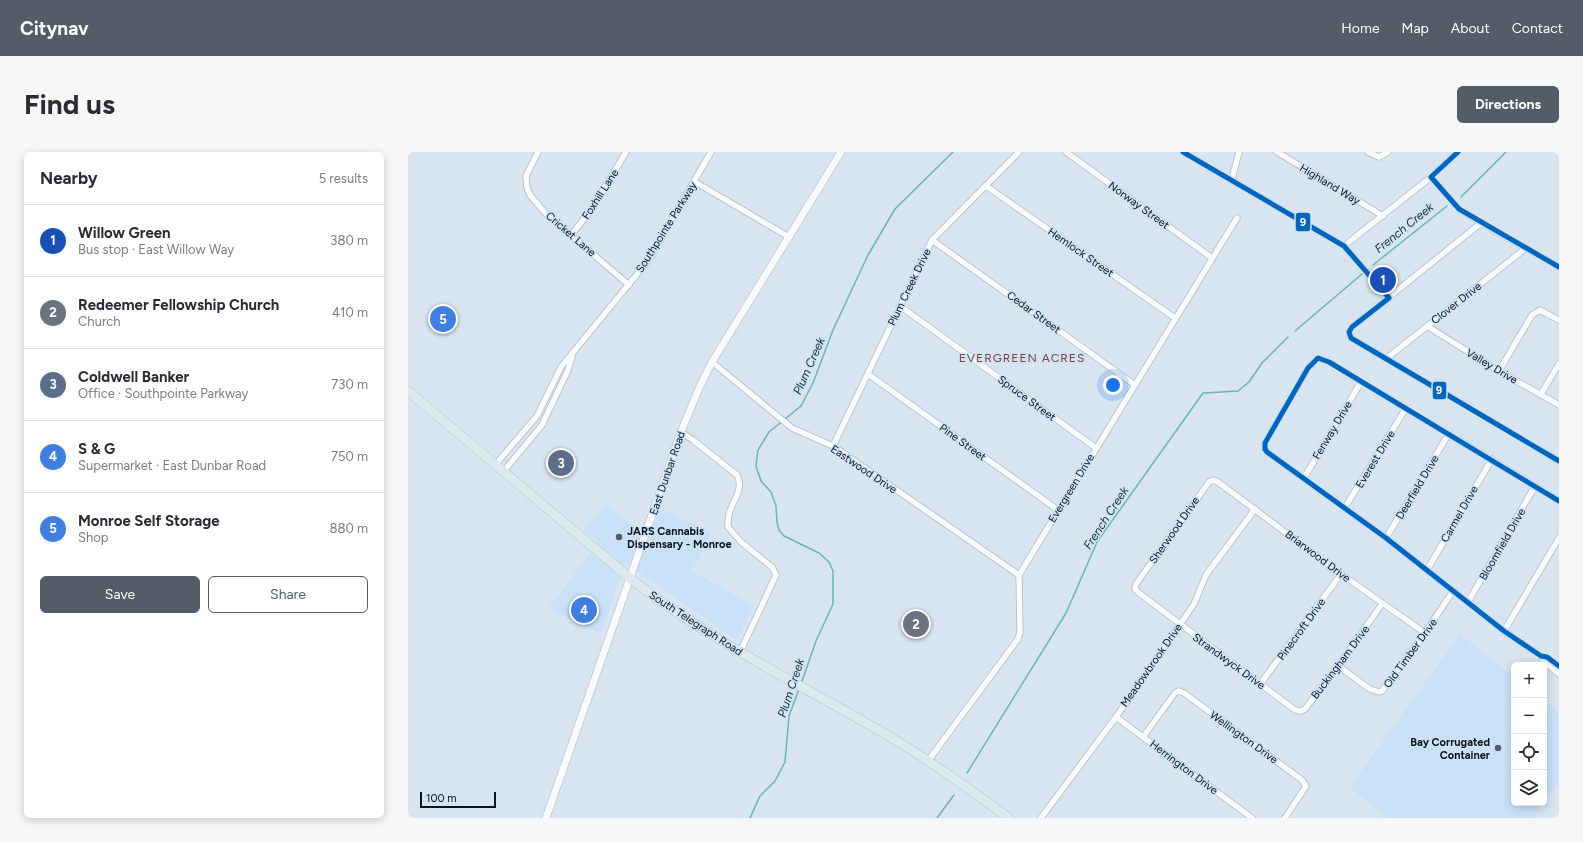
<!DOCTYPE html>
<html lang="en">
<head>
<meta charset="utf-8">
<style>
	body { margin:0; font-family:Figtree,sans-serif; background:#f7f7f7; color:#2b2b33 }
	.controls { position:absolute; right:12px; bottom:12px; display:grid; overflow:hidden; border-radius:6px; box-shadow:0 2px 10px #0003 }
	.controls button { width:36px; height:36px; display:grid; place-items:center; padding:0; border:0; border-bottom:1px solid #e1e1e2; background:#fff; color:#2b2b33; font:20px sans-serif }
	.scale { position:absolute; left:12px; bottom:10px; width:76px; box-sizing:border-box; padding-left:4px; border:2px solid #0b151e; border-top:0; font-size:11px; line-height:14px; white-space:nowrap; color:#0b151e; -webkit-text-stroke:3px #cee4fa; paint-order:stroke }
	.you { position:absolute; left:705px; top:233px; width:14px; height:14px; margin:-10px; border:3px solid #fff; border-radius:50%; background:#1a73e8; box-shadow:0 0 0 6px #1a73e833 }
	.badge { display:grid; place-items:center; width:26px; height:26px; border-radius:50%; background:#535d68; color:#fff; font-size:13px; font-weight:700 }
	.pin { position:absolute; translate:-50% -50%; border:2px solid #fff; box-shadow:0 1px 4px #0006 }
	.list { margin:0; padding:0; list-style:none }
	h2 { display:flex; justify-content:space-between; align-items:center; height:52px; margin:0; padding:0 16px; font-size:17px }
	h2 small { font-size:13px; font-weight:400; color:#7c7c81 }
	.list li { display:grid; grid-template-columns:26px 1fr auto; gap:12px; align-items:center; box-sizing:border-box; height:72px; padding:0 16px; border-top:1px solid #e1e1e2 }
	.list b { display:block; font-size:15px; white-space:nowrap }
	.list p { margin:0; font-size:13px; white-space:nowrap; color:#7c7c81 }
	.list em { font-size:13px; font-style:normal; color:#7c7c81 }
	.actions { display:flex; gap:8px; padding:12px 16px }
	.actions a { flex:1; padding:9px 0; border:1px solid #535d68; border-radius:6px; text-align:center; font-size:14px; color:#535d68 }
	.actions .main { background:#535d68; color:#fff }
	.icon { flex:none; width:22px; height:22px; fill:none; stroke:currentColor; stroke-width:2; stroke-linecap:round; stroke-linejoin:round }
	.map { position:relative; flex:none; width:1151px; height:666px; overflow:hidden; border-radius:6px }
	header { display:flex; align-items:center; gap:24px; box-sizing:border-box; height:56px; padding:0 20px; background:#535d68; color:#fff }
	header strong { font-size:19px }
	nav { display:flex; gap:22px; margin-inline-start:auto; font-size:14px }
	.intro { display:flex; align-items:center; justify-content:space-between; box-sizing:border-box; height:96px; padding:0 24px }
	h1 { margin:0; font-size:28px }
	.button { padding:10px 18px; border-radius:6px; background:#535d68; color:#fff; font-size:14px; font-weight:700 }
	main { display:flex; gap:24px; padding:0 24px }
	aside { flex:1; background:#fff; border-radius:6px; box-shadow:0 2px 10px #0003 }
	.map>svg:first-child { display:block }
</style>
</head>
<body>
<header>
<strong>Citynav</strong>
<nav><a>Home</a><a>Map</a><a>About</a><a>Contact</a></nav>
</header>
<div class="intro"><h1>Find us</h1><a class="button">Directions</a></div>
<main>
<aside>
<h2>Nearby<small>5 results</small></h2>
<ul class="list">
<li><span class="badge" style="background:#1a4fb4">1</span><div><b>Willow Green</b><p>Bus stop · East Willow Way</p></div><em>380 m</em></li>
<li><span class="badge" style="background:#6b7280">2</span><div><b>Redeemer Fellowship Church</b><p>Church</p></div><em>410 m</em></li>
<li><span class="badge" style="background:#5c6f8a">3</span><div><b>Coldwell Banker</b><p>Office · Southpointe Parkway</p></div><em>730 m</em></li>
<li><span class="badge" style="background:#3f7fe0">4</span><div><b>S &amp; G</b><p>Supermarket · East Dunbar Road</p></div><em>750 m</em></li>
<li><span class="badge" style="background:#3f7fe0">5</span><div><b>Monroe Self Storage</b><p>Shop</p></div><em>880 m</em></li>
</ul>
<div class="actions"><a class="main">Save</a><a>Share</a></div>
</aside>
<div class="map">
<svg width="1151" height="666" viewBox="0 0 1151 666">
	<rect width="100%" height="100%" fill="#d8e4f0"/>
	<g fill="#c9e1f8">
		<path d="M198,352l43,38 11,-34 51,25 -19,38 62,35 -18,34 -111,-78 -24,72 -52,-26 49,-66 -15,-13z"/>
		<path d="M1052,482l54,43v126h29l-10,15h-147l-36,-31z"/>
		<path d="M1136,549l15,12v67l-15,22z"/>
	</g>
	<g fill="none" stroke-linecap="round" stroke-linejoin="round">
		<g stroke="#67b8b5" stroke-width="1.5">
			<path d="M1053,45l45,-45"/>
			<path d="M965,113l74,-59"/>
			<path d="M887,179l67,-57"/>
			<path d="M393,532l15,-43 17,-37v-33l-4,-9 -10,-9 -35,-17 -5,-6 -2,-8 -1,-16 -5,-14 -10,-11 -5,-15 2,-16 11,-18 32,-26 12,-23 20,-53 35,-75 27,-46 58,-57"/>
			<path d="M559,621l99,-160 31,-71 106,-149 35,-2 11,-9 13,-19 26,-26"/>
			<path d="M342,666l10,-22 15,-15 10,-19 4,-46 10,-27"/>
			<path d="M529,666l17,-23"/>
		</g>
		<defs>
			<g id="minor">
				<path d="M130,0l-12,24 1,12 3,7 16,19 83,71"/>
				<path d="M658,0l146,106"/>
				<path d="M775,0l161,94 45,52"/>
				<path d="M869,0l106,64"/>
				<path d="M960,0l11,5 9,-5"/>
				<path d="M1023,25l28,32 22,14 78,44"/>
				<path d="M824,27l7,-27"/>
				<path d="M287,30l94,55"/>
				<path d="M578,34l189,132"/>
				<path d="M1073,71l-129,104 -3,5 2,6 208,123"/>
				<path d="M163,83l21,-26 34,-57"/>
				<path d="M524,88l203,145"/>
				<path d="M936,94l87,-69 27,-25"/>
				<path d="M492,154l196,142"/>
				<path d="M1019,174l72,45 60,34"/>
				<path d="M979,206l139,-110"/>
				<path d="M304,210l80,66 41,18 186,129"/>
				<path d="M1091,219l33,-56 8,-5 19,10"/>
				<path d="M460,222l190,136"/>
				<path d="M1133,242l18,-30"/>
				<path d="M273,280l12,8 44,35c7,13 -3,24 -7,36 -2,5 -2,11 -2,16l13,15 31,25 4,8 -36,77"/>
				<path d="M425,294l99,-206 87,-88"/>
				<path d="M87,313l42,-49 24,-49 86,-105 64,-110"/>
				<path d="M95,320l39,-47 26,-55 4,-13"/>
				<path d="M896,326l57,-96"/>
				<path d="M1151,349c-76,-48 -154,-92 -230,-139l-11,-4 -10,10 -43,75v6l2,3 119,86 118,93 37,25 6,1 12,9"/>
				<path d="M936,357l62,-101"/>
				<path d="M978,386l62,-103"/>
				<path d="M1019,418l65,-111"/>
				<path d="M1060,450l67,-116"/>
				<path d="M974,452l-44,62 -33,43 -4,2 -6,-1 -156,-117 -4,-4 1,-5 73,-102 4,-2 5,2 123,92 84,59"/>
				<path d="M1096,479l55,-93"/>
				<path d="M1133,504l2,5 16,13"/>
				<path d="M930,514l32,23 9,3 3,-1 43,-58 28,-42"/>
				<path d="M853,531l80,-109"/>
				<path d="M708,565l136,101"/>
				<path d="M735,585l32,-44 4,-2 5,2 118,87 4,6 -21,32"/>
				<path d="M520,609l90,-122 2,-7 -1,-57 218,-357"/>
				<path d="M633,666l75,-101 78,-113 12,-29 49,-66"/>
			</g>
			<path id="tertiary" d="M138,666l135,-386 19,-46 12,-24 129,-210"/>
			<path id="primary" d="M0,239l223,188c80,63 173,107 261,159 40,24 79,52 117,80"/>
		</defs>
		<use href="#minor" stroke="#afbac3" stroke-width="7"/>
		<use href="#tertiary" stroke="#afbac3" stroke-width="8"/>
		<use href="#primary" stroke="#bbc2c8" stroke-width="10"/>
		<use href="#minor" stroke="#f9fbfd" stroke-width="5.5"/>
		<use href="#tertiary" stroke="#f9fbfd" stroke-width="7"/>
		<use href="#primary" stroke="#dceaee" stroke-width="9"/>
		<defs>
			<g id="bus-1">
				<path d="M775,0l161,94 45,52 -37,29 -3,5 2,6 208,123"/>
				<path d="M1050,0l-27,25 28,32 100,58"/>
				<path d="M1151,349l-230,-139 -11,-4 -10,10 -43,75v6l2,3 119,86 118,93 37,25 6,1 12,9"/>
			</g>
		</defs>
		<use href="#bus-1" stroke="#cee4fa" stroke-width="8"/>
		<use href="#bus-1" stroke="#0065bd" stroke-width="5"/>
	</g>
	<g fill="#535d68" stroke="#cee4fa" stroke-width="1.5">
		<circle cx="211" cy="385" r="4"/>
		<circle cx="1090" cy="596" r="4"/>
	</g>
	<g text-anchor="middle" stroke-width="3" stroke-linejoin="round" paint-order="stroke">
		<g font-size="11" fill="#0b151e" stroke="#cee4fa">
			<text transform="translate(922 32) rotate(31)" y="4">Highland Way</text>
			<text transform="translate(192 42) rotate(-57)" y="4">Foxhill Lane</text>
			<text transform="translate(731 53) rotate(36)" y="4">Norway Street</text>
			<text transform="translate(258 75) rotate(-58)" y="4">Southpointe Parkway</text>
			<text transform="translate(163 82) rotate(41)" y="4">Cricket Lane</text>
			<text transform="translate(673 100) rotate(35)" y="4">Hemlock Street</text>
			<text transform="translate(501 135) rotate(-64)" y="4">Plum Creek Drive</text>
			<text transform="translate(1048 151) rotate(-38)" y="4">Clover Drive</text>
			<text transform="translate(626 160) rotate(36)" y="4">Cedar Street</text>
			<text transform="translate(1084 214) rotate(31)" y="4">Valley Drive</text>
			<text transform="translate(619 246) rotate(36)" y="4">Spruce Street</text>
			<text transform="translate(924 278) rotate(-59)" y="4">Fenway Drive</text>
			<text transform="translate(555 290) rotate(36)" y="4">Pine Street</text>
			<text transform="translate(967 307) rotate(-59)" y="4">Everest Drive</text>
			<text transform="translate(456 317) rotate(34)" y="4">Eastwood Drive</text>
			<text transform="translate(259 321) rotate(-71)" y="4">East Dunbar Road</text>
			<text transform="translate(1009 335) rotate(-59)" y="4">Deerfield Drive</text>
			<text transform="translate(663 336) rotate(-59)" y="4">Evergreen Drive</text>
			<text transform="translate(1051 362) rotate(-60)" y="4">Carmel Drive</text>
			<text transform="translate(766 378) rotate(-55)" y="4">Sherwood Drive</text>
			<text transform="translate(1094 392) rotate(-60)" y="4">Bloomfield Drive</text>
			<text transform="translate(910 404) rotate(37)" y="4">Briarwood Drive</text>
			<text transform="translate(288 471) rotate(33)" y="4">South Telegraph Road</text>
			<text transform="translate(893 477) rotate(-54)" y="4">Pinecroft Drive</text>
			<text transform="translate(1002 501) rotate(-54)" y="4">Old Timber Drive</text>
			<text transform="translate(821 509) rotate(36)" y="4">Strandwyck Drive</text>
			<text transform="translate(932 510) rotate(-53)" y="4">Buckingham Drive</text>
			<text transform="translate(743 513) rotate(-55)" y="4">Meadowbrook Drive</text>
			<text transform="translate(836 585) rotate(36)" y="4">Wellington Drive</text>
			<text transform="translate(776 615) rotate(37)" y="4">Herrington Drive</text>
		</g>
		<g font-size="11" font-weight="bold" fill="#0b151e" stroke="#cee4fa" text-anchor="start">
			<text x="219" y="383">JARS Cannabis<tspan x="219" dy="13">Dispensary - Monroe</tspan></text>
			<text x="1082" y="594" text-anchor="end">Bay Corrugated<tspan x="1082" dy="13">Container</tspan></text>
		</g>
		<g font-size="12" font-style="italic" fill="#1a322f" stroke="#cee4fa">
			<text transform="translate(996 76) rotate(-39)" y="4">French Creek</text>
			<text transform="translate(401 214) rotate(-66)" y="4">Plum Creek</text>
			<text transform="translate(698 366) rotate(-57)" y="4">French Creek</text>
			<text transform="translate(383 536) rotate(-72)" y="4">Plum Creek</text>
		</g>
		<g font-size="12" letter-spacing="1" fill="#86412d" stroke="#cee4fa">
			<text x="614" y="210">EVERGREEN ACRES</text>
		</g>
	</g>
	<g stroke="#cee4fa" stroke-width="1.5">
		<rect x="887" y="60" width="16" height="20" rx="4" fill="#0065bd"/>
		<rect x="1024" y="229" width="15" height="19" rx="4" fill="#0065bd"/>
	</g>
	<g font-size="11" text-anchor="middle" font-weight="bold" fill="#fff">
		<text x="895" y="74">9</text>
		<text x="1031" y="242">9</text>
	</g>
</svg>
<div class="controls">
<button>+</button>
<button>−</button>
<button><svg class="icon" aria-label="locate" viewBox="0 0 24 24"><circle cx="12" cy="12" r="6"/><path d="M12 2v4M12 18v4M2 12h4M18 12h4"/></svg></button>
<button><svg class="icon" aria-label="layers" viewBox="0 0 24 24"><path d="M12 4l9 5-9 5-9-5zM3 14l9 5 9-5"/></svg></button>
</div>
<div class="scale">100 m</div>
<div class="you"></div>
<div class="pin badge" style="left:975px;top:128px;background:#1a4fb4">1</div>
<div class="pin badge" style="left:508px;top:472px;background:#6b7280">2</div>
<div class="pin badge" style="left:153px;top:311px;background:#5c6f8a">3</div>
<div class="pin badge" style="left:176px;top:458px;background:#3f7fe0">4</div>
<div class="pin badge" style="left:35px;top:167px;background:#3f7fe0">5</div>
</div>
</main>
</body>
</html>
